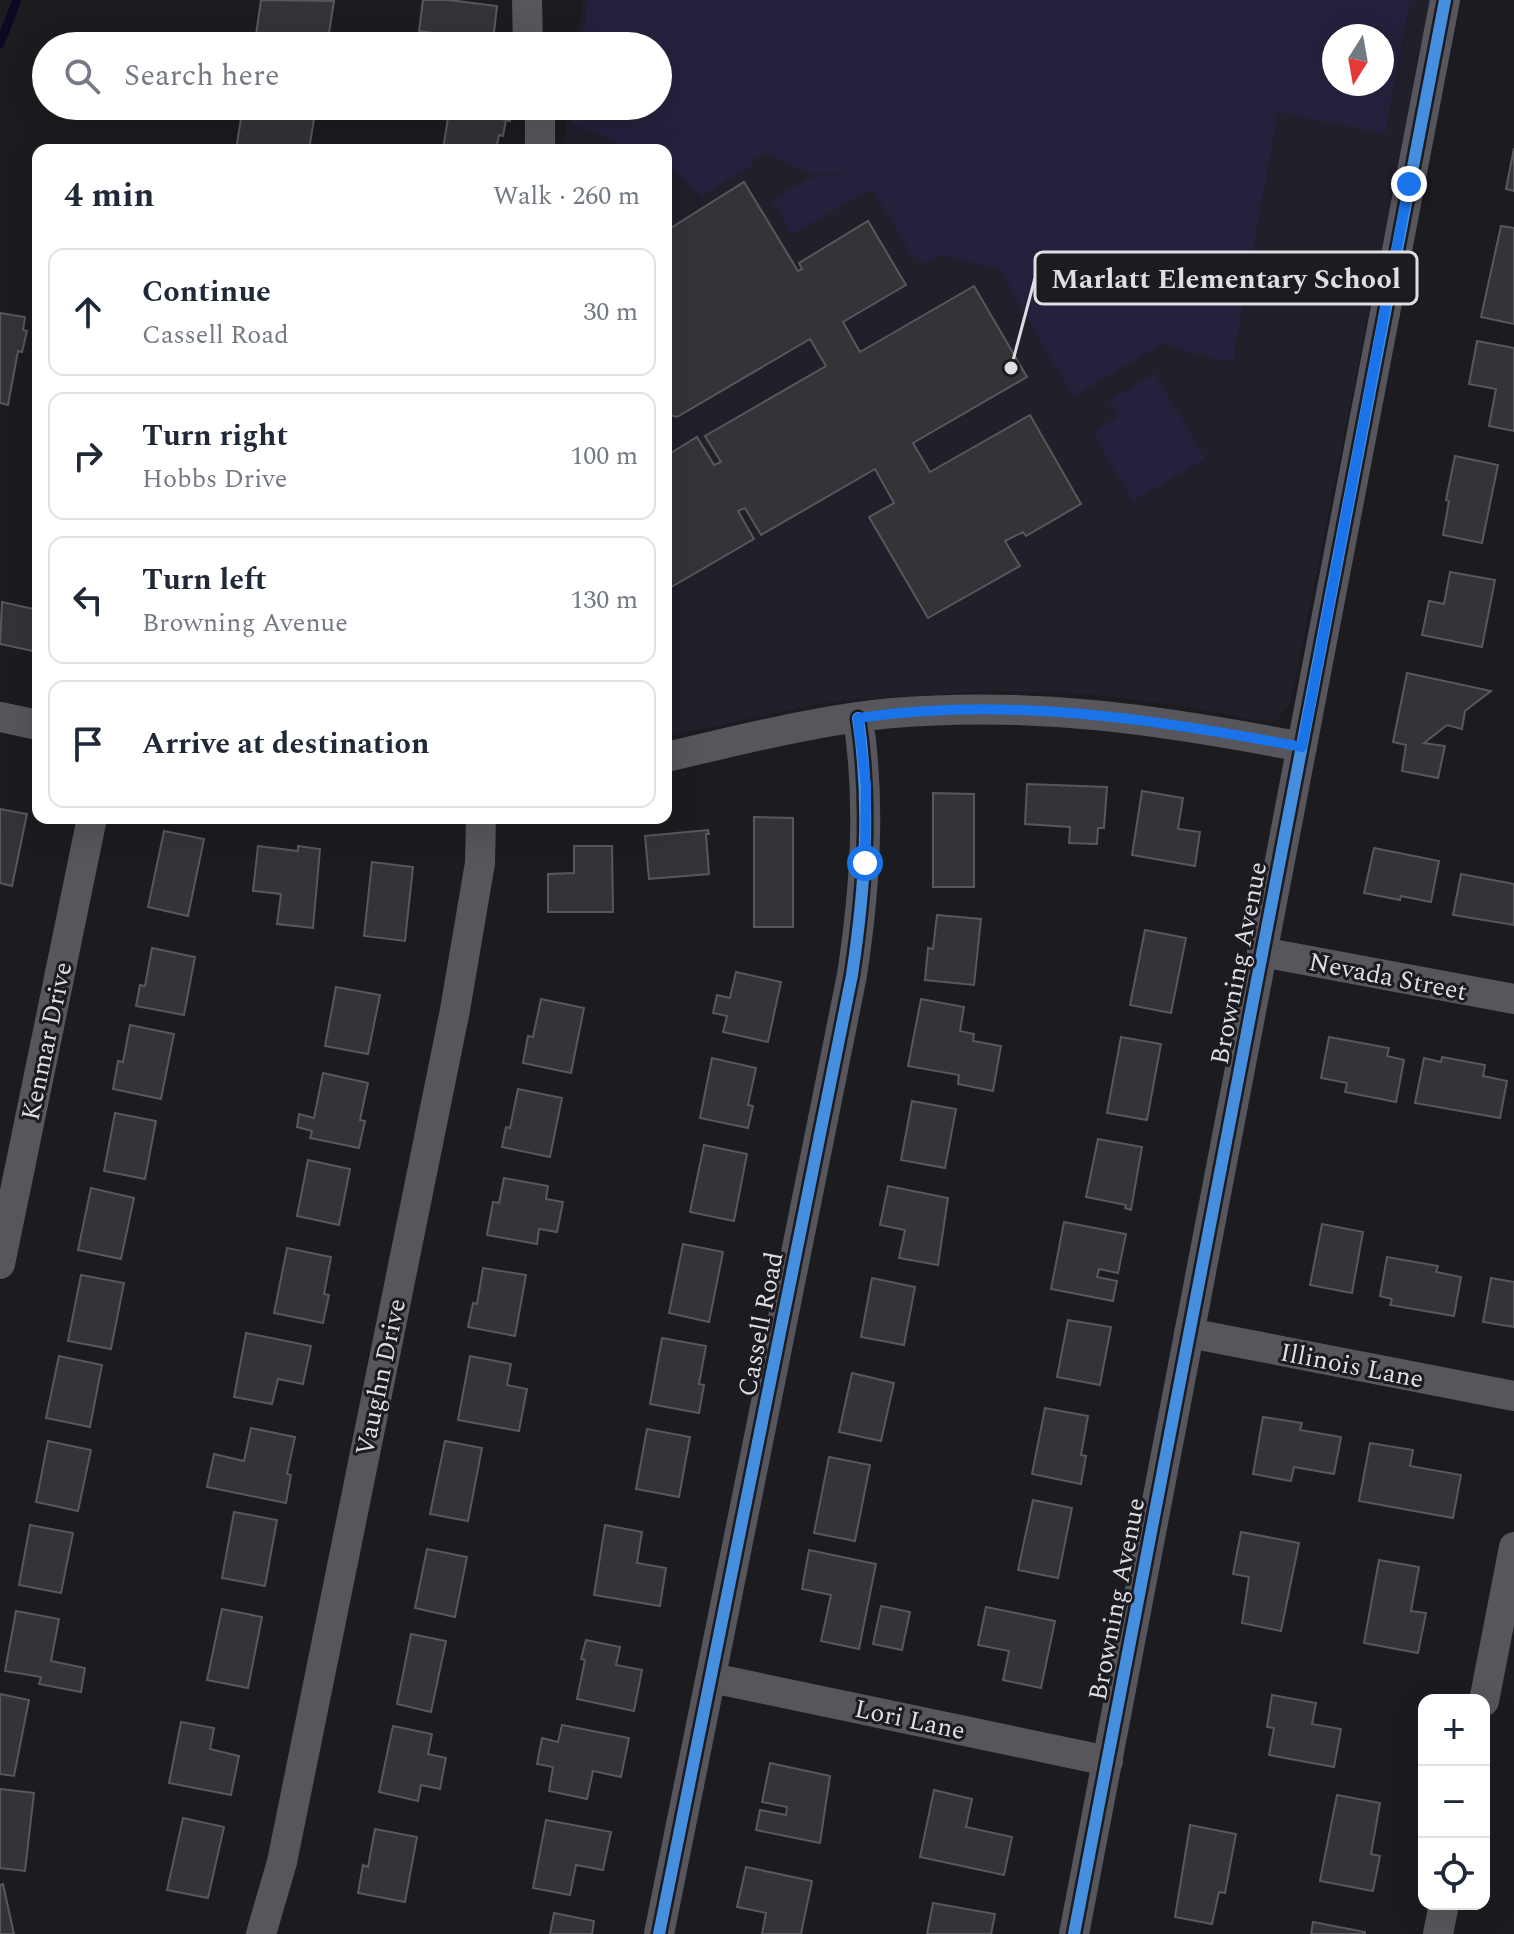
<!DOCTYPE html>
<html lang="en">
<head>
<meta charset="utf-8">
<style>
	body { margin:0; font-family:Spectral,serif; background:#f6f6f7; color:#1f2937 }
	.controls { position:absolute; right:24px; bottom:24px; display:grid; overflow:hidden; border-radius:16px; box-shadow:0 8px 32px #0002 }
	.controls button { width:72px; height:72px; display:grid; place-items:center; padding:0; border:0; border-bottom:2px solid #e0e1e3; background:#fff; color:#1f2937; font:40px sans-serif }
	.compass { position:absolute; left:1322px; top:24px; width:72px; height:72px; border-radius:50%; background:#fff; box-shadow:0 8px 32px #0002; rotate:191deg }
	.stop { position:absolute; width:24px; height:24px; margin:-18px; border:6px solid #1a73e8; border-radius:50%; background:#fff }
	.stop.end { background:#1a73e8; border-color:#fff; box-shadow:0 2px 8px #0008 }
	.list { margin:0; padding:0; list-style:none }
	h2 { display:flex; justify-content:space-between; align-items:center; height:104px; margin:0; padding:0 32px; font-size:34px }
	h2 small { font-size:26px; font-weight:400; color:#747a83 }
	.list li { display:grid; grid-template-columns:52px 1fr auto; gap:24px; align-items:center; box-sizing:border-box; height:128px; margin:0 16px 16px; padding:0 16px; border:2px solid #e0e1e3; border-radius:16px }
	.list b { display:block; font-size:30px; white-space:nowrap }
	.list p { margin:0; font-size:26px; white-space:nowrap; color:#747a83 }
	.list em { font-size:26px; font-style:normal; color:#747a83 }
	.icon { flex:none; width:44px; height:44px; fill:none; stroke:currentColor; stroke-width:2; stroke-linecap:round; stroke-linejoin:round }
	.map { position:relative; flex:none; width:1514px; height:1934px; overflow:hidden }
	.search { position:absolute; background:#fff; box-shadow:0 8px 32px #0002; left:32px; top:32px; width:640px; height:88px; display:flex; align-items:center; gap:20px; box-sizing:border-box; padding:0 28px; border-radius:44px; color:#747a83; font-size:30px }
	.panel { position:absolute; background:#fff; box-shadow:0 8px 32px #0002; left:32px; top:144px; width:640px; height:680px; border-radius:16px }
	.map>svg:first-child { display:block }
</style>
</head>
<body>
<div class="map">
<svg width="1514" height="1934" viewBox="0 0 1514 1934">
	<rect width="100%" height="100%" fill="#1c1c20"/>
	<path fill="#201f2a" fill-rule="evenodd" d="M583,0h848l-134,670 -7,33 -12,16 -7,3 -12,-1 -68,-14 -105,-13 -94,-3 -133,8 -46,6 -147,32v-587h-103l6,-44h89v-60h-81zM1334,36h48v48h-48z"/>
	<g fill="#24213d" fill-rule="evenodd">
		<path d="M588,0h822l-25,134 -107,-22 -45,247 -12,1 -54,-14 -2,-4 -92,55 -73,-128 -61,-14 -14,8 -14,-9 -37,-62 -6,-1 -76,43 -20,-34 38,-23 48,-4 -49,1 -43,-21 -15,9 1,4 -51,30 -35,-33v-13h-32l-63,-27 3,-17h84v-60h-76zM1382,36v48h-48v-48z"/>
		<path d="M1155,373l50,86 -72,42 -40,-69 25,-15 -9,-16z"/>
	</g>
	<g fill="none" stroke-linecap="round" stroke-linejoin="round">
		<path stroke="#0d0723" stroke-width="9" d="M0,44l17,-44"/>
	</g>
	<g fill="#343438" stroke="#58585b" stroke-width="2">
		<path d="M261,0l73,1 -7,45h-80l8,-4z"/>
		<path d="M423,0h26l48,6 -4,35 -74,-10z"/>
		<path d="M243,106h73l-7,44h-73z"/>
		<path d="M460,106h52l-2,15 -51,-8z"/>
		<path d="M449,111l57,9 -3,16 -4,-1 -3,15h-53z"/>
		<path d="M1514,148v43l-8,-2z"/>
		<path d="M744,182l54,89 4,-2 -3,-6 69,-42 38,64 -63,37 17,30 114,-66 53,91 -114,66 17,29 100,-57 51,89 -55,32 -3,-4 -18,9 15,25 -92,52 -59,-101 25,-14 -19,-34 -114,66 -16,-27 -7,3 16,28 -88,51v-134l31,-19 17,28 7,-3 -16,-26 121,-70 -16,-27 -133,78 -11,-3v-183z"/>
		<path d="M1501,226l13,2v96l-33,-7z"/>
		<path d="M0,313l25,4 -2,13 4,1 -5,21 -4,-1 -10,54 -8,-2z"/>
		<path d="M1477,341l37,7v83l-25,-5 7,-37 -27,-5z"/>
		<path d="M1455,456l43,9 -16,78 -39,-8 6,-34 -3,-1z"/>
		<path d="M1450,572l45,8 -13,67 -60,-12 7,-34 15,3z"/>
		<path d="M2,602l36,8v42l-38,-8z"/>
		<path d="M1407,673l84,18 -26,20 -3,18 -15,-4 -23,18 21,3 -7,32 -36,-7 4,-26 -13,-3z"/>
		<path d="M1027,784l80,3 -3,41h-6l-1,16 -28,-1 1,-16 -45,-3z"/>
		<path d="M1142,791l41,7 -5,31 22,3 -5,34 -63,-11z"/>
		<path d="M933,793l41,1v93h-41z"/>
		<path d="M0,809l27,5 -15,72 -12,-3z"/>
		<path d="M754,817l39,1v109h-39z"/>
		<path d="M708,830l1,4h-3l3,40 -60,5 -4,-43z"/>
		<path d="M164,831l40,8 -16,77 -40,-9z"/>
		<path d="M258,846l40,5v-5l22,3 -7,79 -36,-4 4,-30 -28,-3z"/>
		<path d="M574,846h38l1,66h-65v-38l26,-1z"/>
		<path d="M1374,848l65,13 -8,41 -30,-6 -1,4 -36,-7z"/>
		<path d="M372,862l41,5 -8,74 -41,-5z"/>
		<path d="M1461,874l53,10v41l-61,-10z"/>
		<path d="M937,915l44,4 -7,66 -49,-5 3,-32 5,1z"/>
		<path d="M1145,930l41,8 -15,75 -41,-8z"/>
		<path d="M152,948l43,9 -11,58 -48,-9 4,-21 5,1z"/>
		<path d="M736,972l45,10 -13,60 -45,-10 4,-16 -14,-3 4,-18 13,3z"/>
		<path d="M336,987l44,8 -12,59 -43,-8z"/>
		<path d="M541,999l43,9 -13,65 -48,-10 5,-27 5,1z"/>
		<path d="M921,999l43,8 -4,24 14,3 -1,7 28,5 -8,45 -35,-7 1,-9 -51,-9z"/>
		<path d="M130,1025l44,9 -13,65 -48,-10 5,-28 5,1z"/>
		<path d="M1121,1037l40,7 -14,76 -40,-7z"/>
		<path d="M1329,1037l60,11 -2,8 17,4 -8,42 -51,-10 2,-9 -26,-5z"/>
		<path d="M1442,1057l43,8 -2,11 24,5 -7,37 -85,-15 9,-45 17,4z"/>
		<path d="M712,1058l44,10 -8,37 5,1 -5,22 -48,-10z"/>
		<path d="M323,1073l45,10 -8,37 5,1 -6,27 -49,-10 2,-7 -15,-4 2,-13 15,4z"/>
		<path d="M518,1089l44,9 -12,59 -48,-10 4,-20 4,1z"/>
		<path d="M912,1101l44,8 -11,59 -44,-8z"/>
		<path d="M115,1113l41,8 -11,58 -41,-8z"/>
		<path d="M1098,1139l44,8 -11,63 -6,-2 1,-3 -40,-8z"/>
		<path d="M704,1145l43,9 -13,67 -44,-9z"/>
		<path d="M308,1160l42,9 -11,56 -42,-9z"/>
		<path d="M504,1178l44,8 -2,13 17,3 -6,30 -18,-3 -2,15 -50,-9 6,-33 6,1z"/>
		<path d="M888,1186l60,12 -10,67 -39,-7 6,-28 -25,-5z"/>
		<path d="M91,1188l43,10 -13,61 -43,-9z"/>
		<path d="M1064,1222l62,12 -8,39 -19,-4 -2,8 20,4 -4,20 -62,-12z"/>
		<path d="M1322,1224l41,8 -11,61 -42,-8z"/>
		<path d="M683,1244l40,8 -14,70 -40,-9z"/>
		<path d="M287,1248l44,9 -7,37 5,1 -6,28 -49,-10z"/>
		<path d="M1387,1257l51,9 -2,6 25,5 -7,39 -64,-11 2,-6 -12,-3z"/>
		<path d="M483,1268l43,7 -11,61 -47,-9 5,-24 4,1z"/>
		<path d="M81,1275l43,8 -13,66 -43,-8z"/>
		<path d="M872,1278l43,9 -11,58 -43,-8z"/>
		<path d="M1491,1278l23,4v45l-31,-5z"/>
		<path d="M1068,1320l43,7 -11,58 -43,-8z"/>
		<path d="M246,1333l65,13 -8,38 -25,-5 -6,25 -38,-7z"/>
		<path d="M662,1338l44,8 -7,38 5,1 -5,28 -49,-9z"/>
		<path d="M59,1356l43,9 -12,62 -44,-9z"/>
		<path d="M470,1356l41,8 -4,21 20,4 -8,42 -61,-11z"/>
		<path d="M852,1373l42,10 -13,58 -42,-9z"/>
		<path d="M1045,1408l43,8 -7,39 5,1 -5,28 -49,-10z"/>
		<path d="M1263,1417l39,6 -2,7 41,7 -7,37 -40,-7 -3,14 -38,-7z"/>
		<path d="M251,1428l44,9 -8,37 4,1 -5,28 -79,-16 7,-33 30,7z"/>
		<path d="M647,1429l43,8 -11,60 -43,-8z"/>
		<path d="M48,1441l43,9 -13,61 -42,-9z"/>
		<path d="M445,1441l37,7 -14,73 -38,-7z"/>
		<path d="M1370,1443l43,7 -3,16 51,9 -8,43 -94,-17z"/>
		<path d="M829,1457l41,8 -15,76 -41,-8z"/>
		<path d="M1033,1500l39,8 -14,70 -40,-8z"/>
		<path d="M234,1512l43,8 -12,66 -43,-8z"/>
		<path d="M30,1525l43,8 -12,60 -42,-8z"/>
		<path d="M605,1525l37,7 -5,31 29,5 -6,38 -66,-11z"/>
		<path d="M1241,1532l58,11 -18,88 -39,-8 7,-46 -16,-3z"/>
		<path d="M427,1549l40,8 -12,60 -40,-9z"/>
		<path d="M809,1550l67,14 -17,85 -38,-8 10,-46 -29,-6z"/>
		<path d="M1379,1560l40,7 -8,44 15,2 -8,40 -54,-10z"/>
		<path d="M881,1606l29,6 -8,38 -29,-6z"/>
		<path d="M986,1607l69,14 -14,67 -38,-8 6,-29 -31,-6z"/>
		<path d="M222,1609l40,8 -14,71 -41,-8z"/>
		<path d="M16,1611l43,8 -8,42 34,7 -4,24 -42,-8 2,-7 -36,-6z"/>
		<path d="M411,1634l35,7 -15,71 -34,-8z"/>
		<path d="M586,1640l34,7 -4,18 26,5 -8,41 -57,-12 8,-39 -4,-1z"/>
		<path d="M0,1694l29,6 -15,76 -14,-2z"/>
		<path d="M1272,1695l44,8 -4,21 29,5 -7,38 -65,-12 5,-27 -7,-1z"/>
		<path d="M181,1722l33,6 -4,21 29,7 -8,39 -62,-12z"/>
		<path d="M562,1725l67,13 -8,39 -28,-6 -6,28 -38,-8 4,-24 -16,-3 5,-26 16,4z"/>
		<path d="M393,1726l39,8 -4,20 18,4 -6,31 -19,-4 -3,16 -39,-9z"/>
		<path d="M770,1763l60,13 -10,67 -64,-13 4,-20 26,5 1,-8 -25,-5z"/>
		<path d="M0,1789l34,4 -9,78 -25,-3z"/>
		<path d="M934,1790l38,9 -6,28 46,10 -8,38 -84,-18z"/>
		<path d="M1337,1795l43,8 -9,51 9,2 -7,35 -53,-10z"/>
		<path d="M183,1818l41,9 -16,71 -41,-8z"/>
		<path d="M546,1820l65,12 -8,38 -27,-5 -6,30 -37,-7z"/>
		<path d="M1190,1825l46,9 -11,59 -6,-1 -7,32 -37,-7z"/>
		<path d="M375,1829l42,8 -12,65 -47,-9 5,-28 5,2z"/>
		<path d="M746,1867l66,14 -11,53h-39l4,-21 -29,-6z"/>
		<path d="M3,1884l11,50h-14v-49z"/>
		<path d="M933,1903l62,11 -4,20h-64z"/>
		<path d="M554,1913l40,8 -2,13h-42z"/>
		<path d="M1313,1922l52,10v2h-54z"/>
	</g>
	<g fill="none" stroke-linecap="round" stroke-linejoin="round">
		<g stroke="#56565c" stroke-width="30">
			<path d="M527,0l1,46"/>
			<path d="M540,106v44"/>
			<path d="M0,717l38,8"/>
			<path d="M666,757c75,-17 150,-37 226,-44 143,-12 270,7 410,34"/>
			<path d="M1262,952l252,47"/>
			<path d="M0,1264l92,-446"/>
			<path d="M1189,1333l325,63"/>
			<path d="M712,1678l396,83"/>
			<path d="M1484,1701l30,-154"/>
			<path d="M261,1934l21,-72 173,-852 25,-147 1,-45"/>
			<path d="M659,1934l193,-959c13,-86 19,-171 6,-257"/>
			<path d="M1074,1934l371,-1934"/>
			<path d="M1438,1934l6,-30"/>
		</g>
		<defs>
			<g id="cycleway">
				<path d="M659,1934l193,-959c13,-86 19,-171 6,-257"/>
				<path d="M1074,1934l371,-1934"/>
			</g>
		</defs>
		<use href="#cycleway" stroke="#1b1b21" stroke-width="17"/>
		<use href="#cycleway" stroke="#468fdf" stroke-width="12"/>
	</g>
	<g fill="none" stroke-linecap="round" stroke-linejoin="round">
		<path stroke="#1a73e8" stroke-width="10" d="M865,863l1,-78 -8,-67c149,-22 297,1 444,29l107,-563"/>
	</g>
	<g text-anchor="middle" stroke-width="6" stroke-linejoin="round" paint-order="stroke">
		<g font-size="26" fill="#dfdfe3" stroke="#1b1b21">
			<text transform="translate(1238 963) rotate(-79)" y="9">Browning Avenue</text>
			<text transform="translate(1388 976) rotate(11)" y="9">Nevada Street</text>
			<text transform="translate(46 1041) rotate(-78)" y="9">Kenmar Drive</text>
			<text transform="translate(760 1324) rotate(-79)" y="9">Cassell Road</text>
			<text transform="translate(1352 1365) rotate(11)" y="9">Illinois Lane</text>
			<text transform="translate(380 1377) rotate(-78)" y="9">Vaughn Drive</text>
			<text transform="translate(1116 1599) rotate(-79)" y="9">Browning Avenue</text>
			<text transform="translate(910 1719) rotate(12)" y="9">Lori Lane</text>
		</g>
	</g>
	<path fill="none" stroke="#dfdfe3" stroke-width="3" d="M1011 368L1035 278"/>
	<circle fill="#dfdfe3" stroke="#1b1b21" stroke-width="3" cx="1011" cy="368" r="8"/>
	<rect fill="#1b1b21" stroke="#dfdfe3" stroke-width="3" x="1035" y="252" width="382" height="52" rx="8"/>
	<g font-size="28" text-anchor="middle" font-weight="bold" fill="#dfdfe3">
		<text x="1226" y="288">Marlatt Elementary School</text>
	</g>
</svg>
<div class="controls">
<button>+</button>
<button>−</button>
<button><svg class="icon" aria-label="locate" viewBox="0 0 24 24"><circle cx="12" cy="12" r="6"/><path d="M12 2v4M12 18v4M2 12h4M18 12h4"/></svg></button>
</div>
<svg class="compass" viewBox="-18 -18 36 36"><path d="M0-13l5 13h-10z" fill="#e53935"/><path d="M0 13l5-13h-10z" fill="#747a83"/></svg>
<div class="stop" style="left:865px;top:863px"></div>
<div class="stop end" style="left:1409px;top:184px"></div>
<div class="search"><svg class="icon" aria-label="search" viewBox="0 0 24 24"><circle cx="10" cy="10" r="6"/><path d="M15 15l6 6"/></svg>Search here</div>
<section class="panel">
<h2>4 min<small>Walk · 260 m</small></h2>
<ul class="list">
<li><svg class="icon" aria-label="ahead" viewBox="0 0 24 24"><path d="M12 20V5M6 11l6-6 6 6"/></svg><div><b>Continue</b><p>Cassell Road</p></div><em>30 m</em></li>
<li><svg class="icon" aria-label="right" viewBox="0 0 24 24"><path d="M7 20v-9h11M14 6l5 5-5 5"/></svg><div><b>Turn right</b><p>Hobbs Drive</p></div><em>100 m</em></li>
<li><svg class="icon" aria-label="left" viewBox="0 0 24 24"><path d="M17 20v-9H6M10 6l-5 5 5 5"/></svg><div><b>Turn left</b><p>Browning Avenue</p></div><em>130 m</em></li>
<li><svg class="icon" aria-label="arrive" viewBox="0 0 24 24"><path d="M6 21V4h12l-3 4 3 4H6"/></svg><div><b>Arrive at destination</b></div></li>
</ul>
</section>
</div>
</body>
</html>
